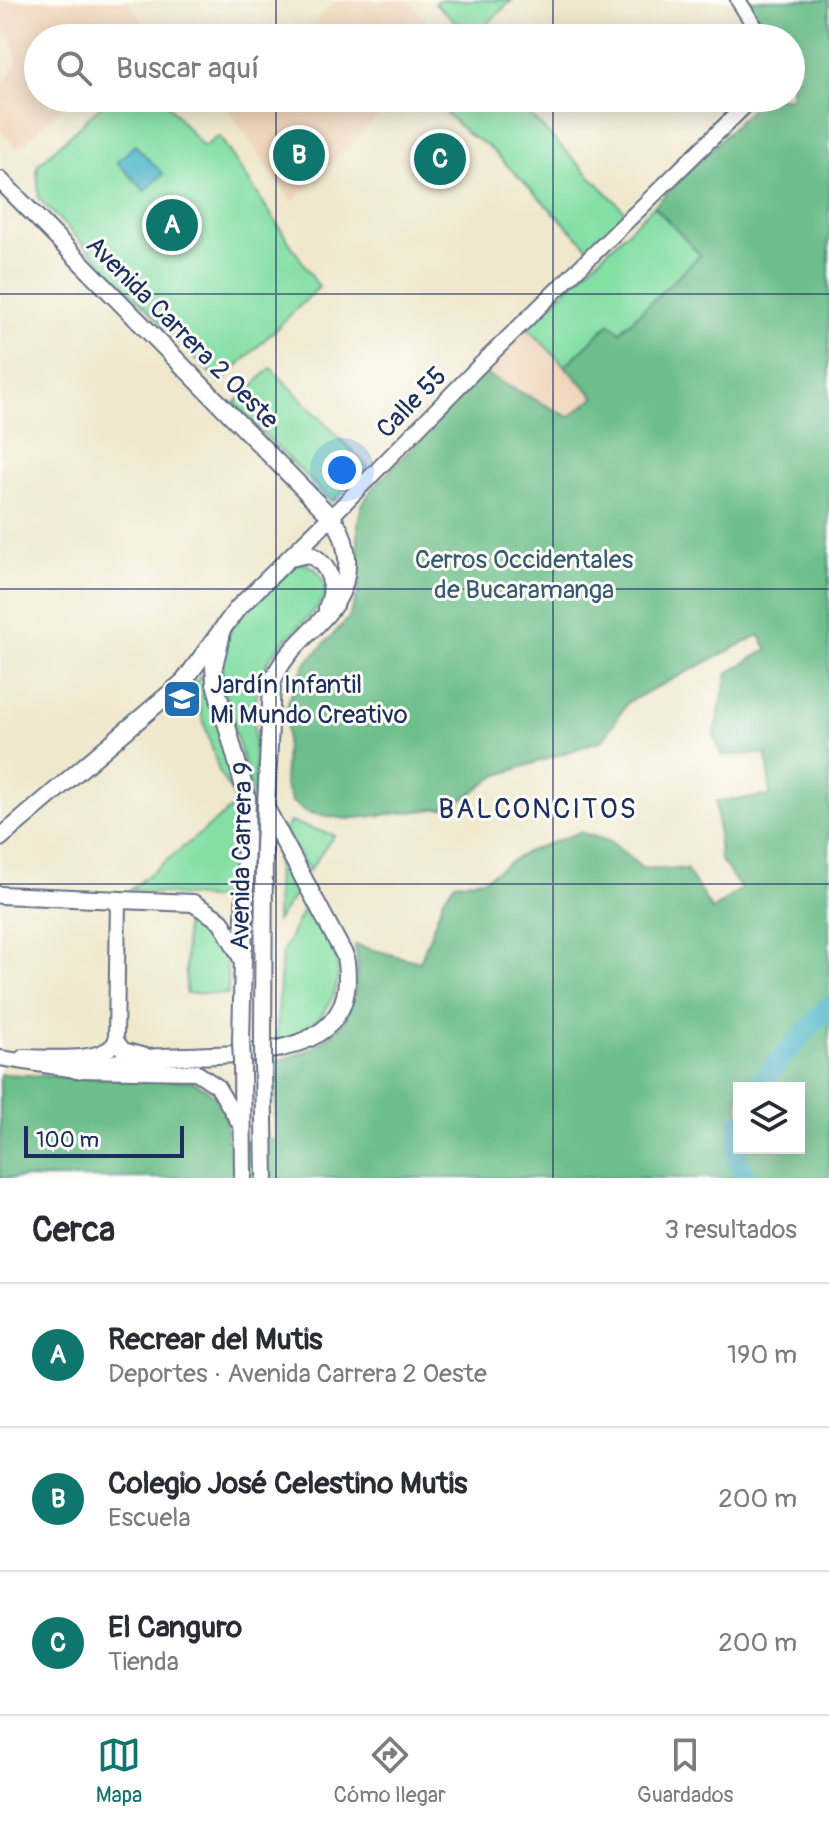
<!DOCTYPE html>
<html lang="es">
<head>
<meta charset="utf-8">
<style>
	body { margin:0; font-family:Pangolin,sans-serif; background:#f2f2f3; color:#2b2b33 }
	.controls { position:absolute; right:24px; bottom:24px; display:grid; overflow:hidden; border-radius:0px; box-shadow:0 4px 20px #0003 }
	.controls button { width:72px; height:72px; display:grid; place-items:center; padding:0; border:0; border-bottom:2px solid #e1e1e2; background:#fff; color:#2b2b33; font:40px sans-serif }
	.scale { position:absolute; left:24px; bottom:20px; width:160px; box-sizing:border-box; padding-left:8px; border:4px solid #1b2f5e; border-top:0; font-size:22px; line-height:28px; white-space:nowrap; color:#1b2f5e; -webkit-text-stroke:6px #fdfcf7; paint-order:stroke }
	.you { position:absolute; left:342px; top:470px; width:28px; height:28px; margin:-20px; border:6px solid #fff; border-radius:50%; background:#1a73e8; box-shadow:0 0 0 12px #1a73e833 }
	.badge { display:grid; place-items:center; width:52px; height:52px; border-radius:50%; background:#0f766e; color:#fff; font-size:26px; font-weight:700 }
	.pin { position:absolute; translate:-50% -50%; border:4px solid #fff; box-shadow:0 2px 8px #0006 }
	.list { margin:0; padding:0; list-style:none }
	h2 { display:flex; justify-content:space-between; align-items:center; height:104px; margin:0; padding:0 32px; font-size:34px }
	h2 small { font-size:26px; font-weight:400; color:#7c7c81 }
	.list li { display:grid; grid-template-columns:52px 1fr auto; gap:24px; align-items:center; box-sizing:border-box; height:144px; padding:0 32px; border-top:2px solid #e1e1e2 }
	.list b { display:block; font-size:30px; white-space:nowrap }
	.list p { margin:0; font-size:26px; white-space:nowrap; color:#7c7c81 }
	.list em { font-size:26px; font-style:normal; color:#7c7c81 }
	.icon { flex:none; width:44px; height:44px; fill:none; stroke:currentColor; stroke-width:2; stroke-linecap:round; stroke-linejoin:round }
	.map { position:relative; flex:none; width:829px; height:1178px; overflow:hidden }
	.search { position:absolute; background:#fff; box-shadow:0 4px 20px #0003; left:24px; right:24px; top:24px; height:88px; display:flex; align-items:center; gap:20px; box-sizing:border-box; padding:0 28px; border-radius:44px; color:#7c7c81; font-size:30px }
	.sheet { height:536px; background:#fff }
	nav { display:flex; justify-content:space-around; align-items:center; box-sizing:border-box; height:112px; border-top:2px solid #e1e1e2; background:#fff; font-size:22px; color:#7c7c81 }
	nav a { display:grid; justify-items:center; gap:4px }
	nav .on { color:#0f766e }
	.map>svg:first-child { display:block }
</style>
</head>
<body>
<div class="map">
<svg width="829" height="1178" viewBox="0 0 829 1178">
	<rect width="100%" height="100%" fill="#fdfcf7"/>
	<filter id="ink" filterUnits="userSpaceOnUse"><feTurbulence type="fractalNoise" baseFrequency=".0125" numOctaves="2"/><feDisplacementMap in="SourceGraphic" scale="16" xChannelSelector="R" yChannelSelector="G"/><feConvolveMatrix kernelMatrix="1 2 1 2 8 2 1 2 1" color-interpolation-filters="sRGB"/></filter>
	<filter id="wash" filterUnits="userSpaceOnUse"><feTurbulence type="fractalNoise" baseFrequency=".006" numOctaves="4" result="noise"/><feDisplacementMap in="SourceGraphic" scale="32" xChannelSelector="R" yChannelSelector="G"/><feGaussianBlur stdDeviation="1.8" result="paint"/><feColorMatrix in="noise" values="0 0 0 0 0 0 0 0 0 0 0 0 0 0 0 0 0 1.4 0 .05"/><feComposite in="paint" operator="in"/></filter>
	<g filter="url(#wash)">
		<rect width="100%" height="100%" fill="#efe8cd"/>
		<g fill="#f0d5bc">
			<path d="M0,0h127l20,28 -10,10h-99v60h35l-55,51 -18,-19v-41l17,-27 -4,-20 -13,-18z"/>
			<path d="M337,0h70l35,38h-144z"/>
			<path d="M237,98h160l-105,104 -65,-94z"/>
			<path d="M527,327l69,70 -27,20 -86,-44z"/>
		</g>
		<g fill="#85dfa5" stroke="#508782" stroke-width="2">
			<path d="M438,0h74l-39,38 -38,-35z"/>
			<path d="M109,98h53l41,49 16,-11 100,151 -99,96 -181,-184 -2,-33z"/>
			<path d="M430,98h83l114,115 -37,36 -102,-103 -19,-11z"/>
			<path d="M654,206l47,49 -82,77 -9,-9 -45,43 -38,-39z"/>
			<path d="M271,368l97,99 -36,35 -98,-98z"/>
			<path d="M301,563c19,4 21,13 25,31 -14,26 -42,41 -57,66 -25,42 -10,103 -14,149 -6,-55 -55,-137 -20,-186 15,-21 40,-39 58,-57z"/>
			<path d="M205,672c8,44 26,86 33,130l-18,-28 -20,-64 -16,-17z"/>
			<path d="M237,804l-1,93c-35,4 -70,-5 -106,-7z"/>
			<path d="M290,822l44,13 -25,36 -25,-40z"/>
			<path d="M277,844l24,42 -25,35z"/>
			<path d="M306,904c10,15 23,31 29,49 13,41 -20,82 -59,90l6,-90z"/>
			<path d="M185,914c40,10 43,44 43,80l-42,-1z"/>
		</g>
		<path fill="#6cbe8a" stroke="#447674" stroke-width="2" fill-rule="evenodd" d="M747,0h82v1178h-829v-104l192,7c27,12 36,30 35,59h48l1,-79c64,-15 88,-52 79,-116l65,17 24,-64 11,-15 29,-4 42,-27 54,-20 31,10 31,26 44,1 26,41 29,-21 -21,-30 -4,-58 54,-5 -3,-42 -46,1 -7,-21 14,-61 40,-24 -9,-14 -131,67 -25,38 -107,36 -44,31 -105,12 -38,-6 -17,-11 -8,-18 4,-82 17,-38 43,-45 10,-25v-72l4,-17 10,-16 111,-116 86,44 26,-20 -30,-31 45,-43 10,9 80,-77 -46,-49 108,-108h29v-60h-21zM739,1088h60v60h-60z"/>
		<path fill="#4bb5c8" stroke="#337293" stroke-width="2" d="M135,145l28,29 -18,17 -28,-29z"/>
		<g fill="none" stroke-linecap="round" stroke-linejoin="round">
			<g stroke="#4bb5c8" stroke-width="20">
				<path d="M755,1088l74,-82"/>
				<path d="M739,1123l-2,37 10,18"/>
			</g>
		</g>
	</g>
	<g filter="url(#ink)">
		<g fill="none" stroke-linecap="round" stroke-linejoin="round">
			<defs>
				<g id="tertiary">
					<path d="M738,0l24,38"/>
					<path d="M331,517l150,-153 272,-266"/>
					<path d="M118,899l-2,141 7,10 22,6"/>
					<path d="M23,1057c23,0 83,7 93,-17"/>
					<path d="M0,1058l76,12 120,2 21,14 25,42"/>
				</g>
				<g id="secondary">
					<path d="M0,180l331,337c11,12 14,25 16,41 4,61 -59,75 -75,126l-8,162 -1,193"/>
					<path d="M290,558l19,-4c21,10 28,33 18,54"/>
					<path d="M221,637l-7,29 1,17 32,115 -6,243"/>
					<path d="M0,838l184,-157 53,-72 94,-92"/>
					<path d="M0,895l193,8 28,18 21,38"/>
					<path d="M242,1063l1,115"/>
					<path d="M263,1063l2,115"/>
					<path d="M76,1070c28,-5 57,-12 86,-13 69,-5 203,11 183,-101l-78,-146"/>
				</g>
			</defs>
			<use href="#tertiary" stroke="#657085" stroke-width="18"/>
			<use href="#secondary" stroke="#657085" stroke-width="20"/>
			<use href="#tertiary" stroke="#fff" stroke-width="14"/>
			<use href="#secondary" stroke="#fff" stroke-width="16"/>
			<defs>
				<g id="secondary-bridge">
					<path d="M241,1041l1,22"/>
					<path d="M263,1063v-24"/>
				</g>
			</defs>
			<use href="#secondary-bridge" stroke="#657085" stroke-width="20" stroke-linecap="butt"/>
			<use href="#secondary-bridge" stroke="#fff" stroke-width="16"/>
		</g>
	</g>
	<path fill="none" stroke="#1b2f5e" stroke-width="2" stroke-opacity="0.55" d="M276,0v38M553,0v38M276,98v1080M553,98v1080M0,294h829M0,589h829M0,884h829"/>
	<defs>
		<symbol id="school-square" viewBox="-11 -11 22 22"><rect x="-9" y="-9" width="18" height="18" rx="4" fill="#1f6fb2" stroke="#fdfcf7"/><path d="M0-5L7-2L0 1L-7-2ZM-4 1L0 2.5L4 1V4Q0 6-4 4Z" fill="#fff"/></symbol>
	</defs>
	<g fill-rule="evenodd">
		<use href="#school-square" x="160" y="677" width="44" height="44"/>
	</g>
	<g text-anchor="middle" stroke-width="6" stroke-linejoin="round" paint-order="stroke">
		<g font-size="26" fill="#1b2f5e" stroke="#fdfcf7">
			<text transform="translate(183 332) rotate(45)" y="9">Avenida Carrera 2 Oeste</text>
			<text transform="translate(411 402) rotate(-46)" y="9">Calle 55</text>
			<text transform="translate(241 856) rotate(-89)" y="9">Avenida Carrera 9</text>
		</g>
		<g font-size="26" fill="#365b70" stroke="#fdfcf7">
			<text x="524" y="568">Cerros Occidentales<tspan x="524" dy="30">de Bucaramanga</tspan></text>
		</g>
		<g font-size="26" fill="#1b2f5e" stroke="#fdfcf7" text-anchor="start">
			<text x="210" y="693">Jardín Infantil<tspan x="210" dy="30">Mi Mundo Creativo</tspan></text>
		</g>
		<g font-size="28" letter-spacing="2" fill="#1b2f5e" stroke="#fdfcf7">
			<text x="538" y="818">BALCONCITOS</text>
		</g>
	</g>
</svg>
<div class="controls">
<button><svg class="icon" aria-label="layers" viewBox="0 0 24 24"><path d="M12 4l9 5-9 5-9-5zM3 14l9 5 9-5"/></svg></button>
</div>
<div class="scale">100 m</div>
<div class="you"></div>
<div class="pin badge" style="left:172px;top:225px">A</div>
<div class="pin badge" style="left:299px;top:155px">B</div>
<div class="pin badge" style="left:440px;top:159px">C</div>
<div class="search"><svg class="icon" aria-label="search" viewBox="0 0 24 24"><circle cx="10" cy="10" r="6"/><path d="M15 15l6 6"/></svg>Buscar aquí</div>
</div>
<section class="sheet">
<h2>Cerca<small>3 resultados</small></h2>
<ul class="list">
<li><span class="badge">A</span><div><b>Recrear del Mutis</b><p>Deportes · Avenida Carrera 2 Oeste</p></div><em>190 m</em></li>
<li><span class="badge">B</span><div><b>Colegio José Celestino Mutis</b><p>Escuela</p></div><em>200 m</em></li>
<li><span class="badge">C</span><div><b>El Canguro</b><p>Tienda</p></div><em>200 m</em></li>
</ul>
</section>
<nav>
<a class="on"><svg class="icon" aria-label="map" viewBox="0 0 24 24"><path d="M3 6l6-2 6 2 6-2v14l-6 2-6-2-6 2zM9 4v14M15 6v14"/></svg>Mapa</a>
<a><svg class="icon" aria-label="directions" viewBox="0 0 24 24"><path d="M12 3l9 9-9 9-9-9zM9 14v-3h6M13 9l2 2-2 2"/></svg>Cómo llegar</a>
<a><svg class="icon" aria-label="saved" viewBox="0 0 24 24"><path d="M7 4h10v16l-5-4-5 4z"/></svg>Guardados</a>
</nav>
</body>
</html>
